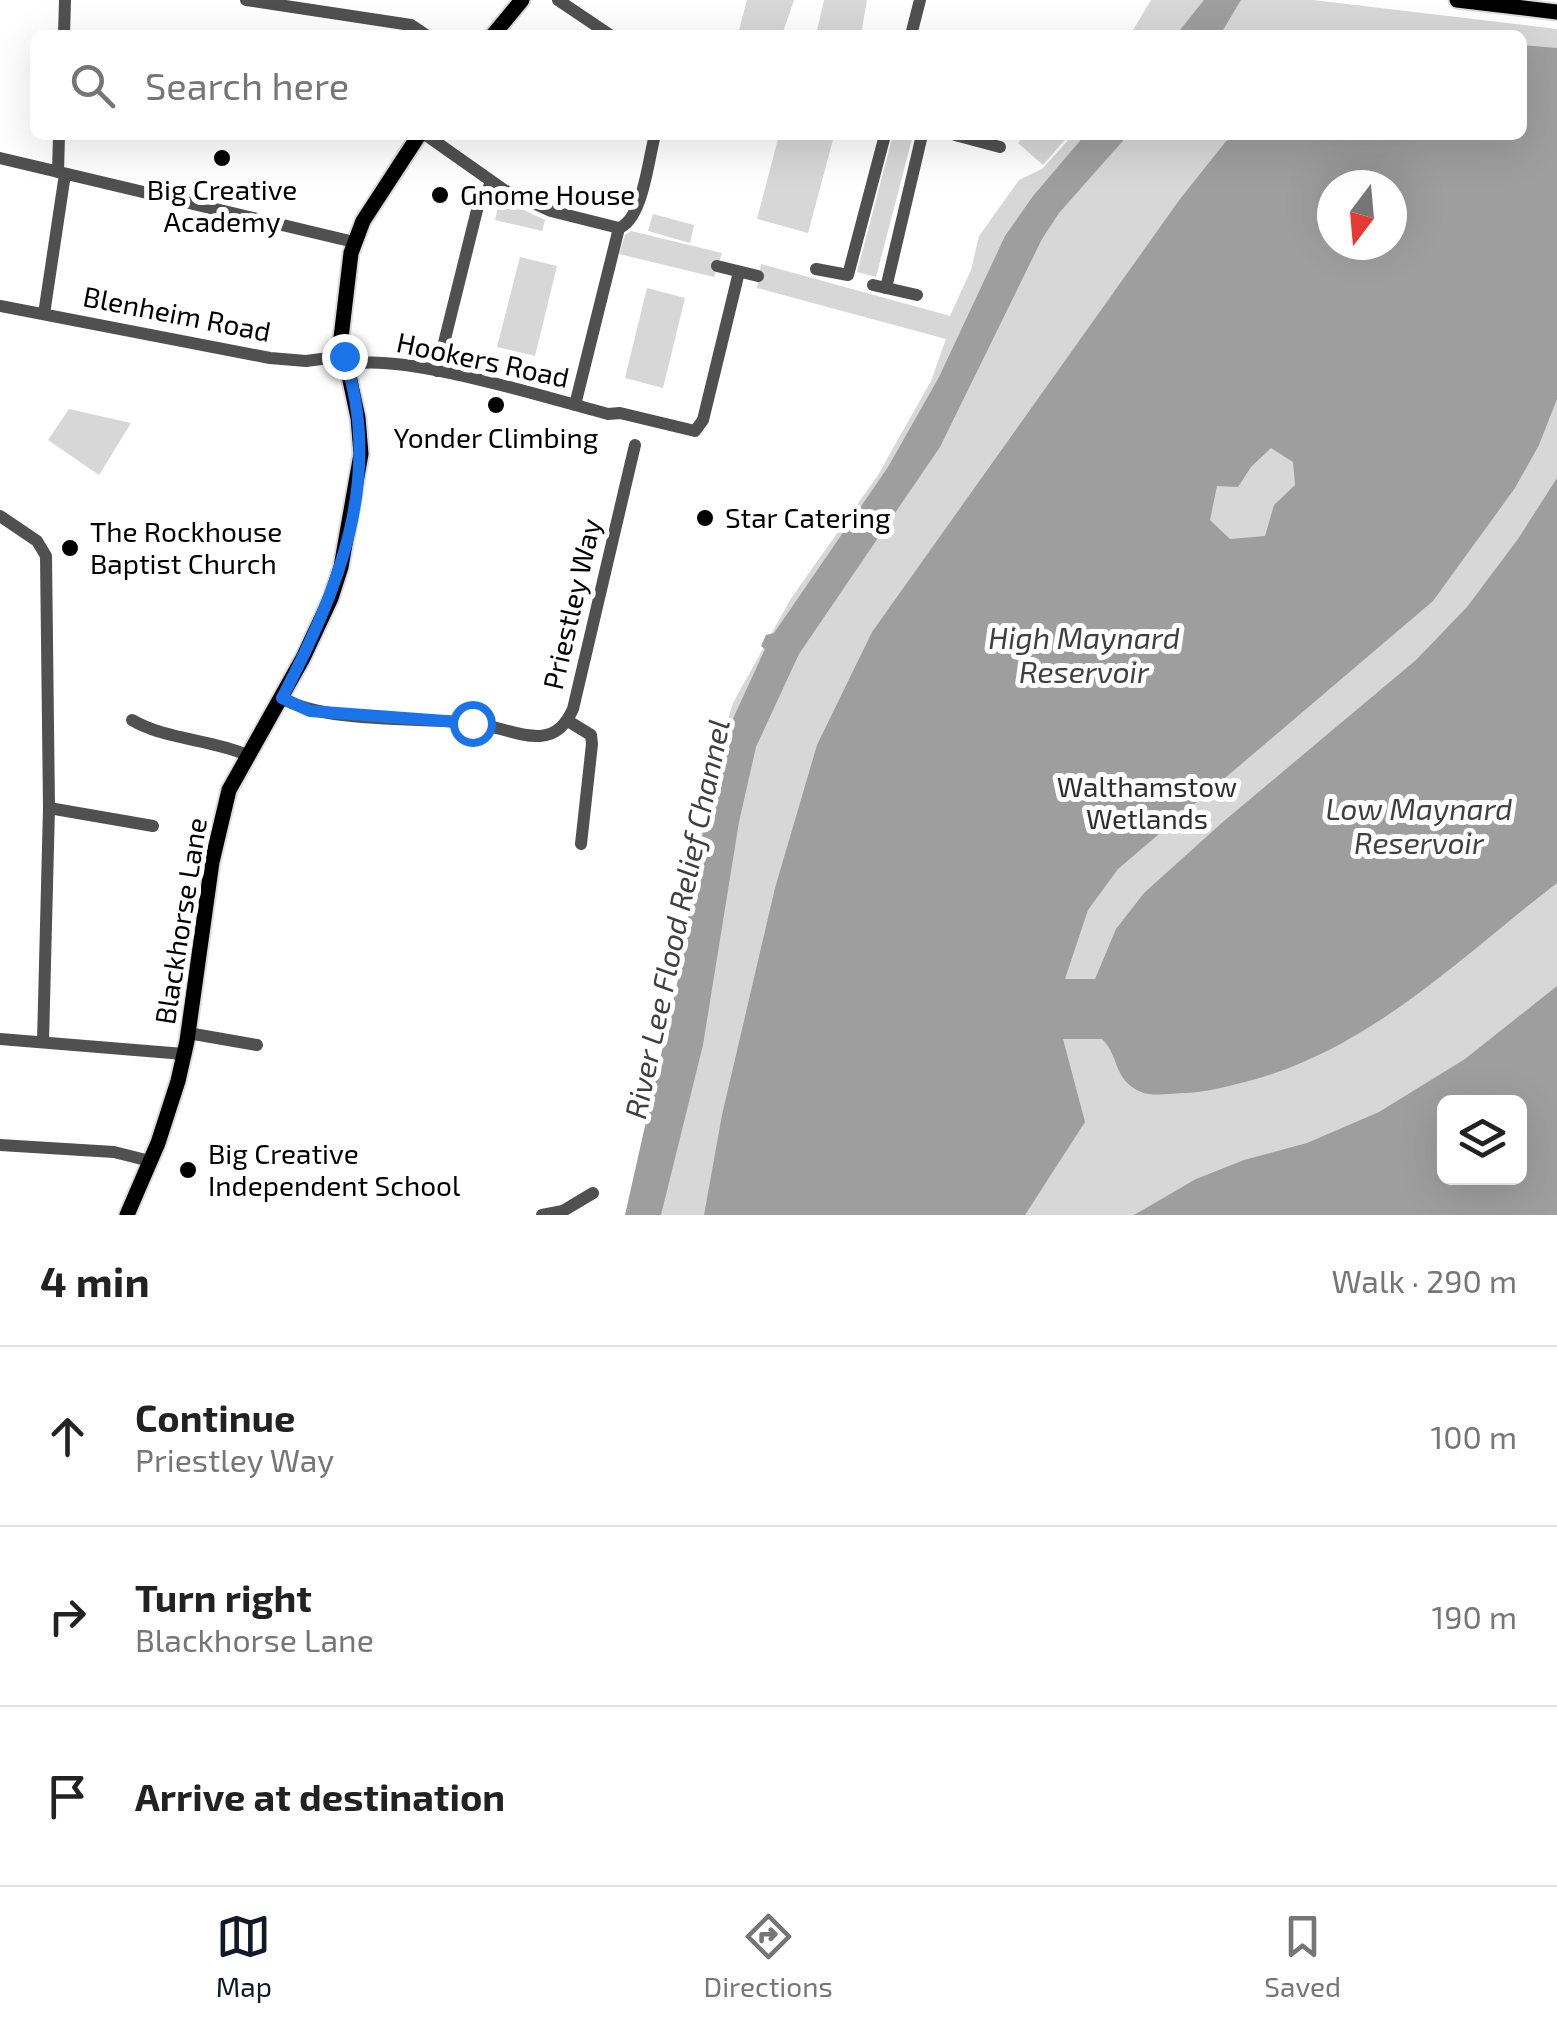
<!DOCTYPE html>
<html lang="en">
<head>
<meta charset="utf-8">
<style>
	body { margin:0; font-family:"Exo 2",sans-serif; background:#f2f2f2; color:#222 }
	.controls { position:absolute; right:30px; bottom:30px; display:grid; overflow:hidden; border-radius:15px; box-shadow:0 10px 40px #0002 }
	.controls button { width:90px; height:90px; display:grid; place-items:center; padding:0; border:0; border-bottom:2px solid #e0e0e0; background:#fff; color:#222; font:50px sans-serif }
	.compass { position:absolute; left:1317px; top:170px; width:90px; height:90px; border-radius:50%; background:#fff; box-shadow:0 10px 40px #0002; rotate:196deg }
	.stop { position:absolute; width:30px; height:30px; margin:-22px; border:8px solid #1a73e8; border-radius:50%; background:#fff }
	.stop.end { background:#1a73e8; border-color:#fff; box-shadow:0 2px 10px #0008 }
	.list { margin:0; padding:0; list-style:none }
	h2 { display:flex; justify-content:space-between; align-items:center; height:130px; margin:0; padding:0 40px; font-size:42px }
	h2 small { font-size:32px; font-weight:400; color:#767676 }
	.list li { display:grid; grid-template-columns:65px 1fr auto; gap:30px; align-items:center; box-sizing:border-box; height:180px; padding:0 40px; border-top:2px solid #e0e0e0 }
	.list b { display:block; font-size:38px; white-space:nowrap }
	.list p { margin:0; font-size:32px; white-space:nowrap; color:#767676 }
	.list em { font-size:32px; font-style:normal; color:#767676 }
	.icon { flex:none; width:55px; height:55px; fill:none; stroke:currentColor; stroke-width:2; stroke-linecap:round; stroke-linejoin:round }
	.map { position:relative; flex:none; width:1557px; height:1215px; overflow:hidden }
	.search { position:absolute; background:#fff; box-shadow:0 10px 40px #0002; left:30px; right:30px; top:30px; height:110px; display:flex; align-items:center; gap:25px; box-sizing:border-box; padding:0 35px; border-radius:15px; color:#767676; font-size:38px }
	.sheet { height:670px; background:#fff }
	nav { display:flex; justify-content:space-around; align-items:center; box-sizing:border-box; height:140px; border-top:2px solid #e0e0e0; background:#fff; font-size:28px; color:#767676 }
	nav a { display:grid; justify-items:center; gap:5px }
	nav .on { color:#111827 }
	.map>svg:first-child { display:block }
</style>
</head>
<body>
<div class="map">
<svg width="1557" height="1215" viewBox="0 0 1557 1215">
	<rect width="100%" height="100%" fill="#fff"/>
	<g fill="#d7d7d7" fill-rule="evenodd">
		<path d="M747,0h47l-12,35 -44,-1z"/>
		<path d="M824,0h43l-6,35h-45z"/>
		<path d="M1151,0h162l244,29v1186h-931l42,-173 43,-267 22,-72 57,-103 88,-125 53,-94 15,-42 -189,-51 4,-24 189,52 21,-46 8,-34 40,-56 23,-11 31,-34h449v-100h-392zM1332,185h60v60h-60zM1444,1102h76v76h-76z"/>
		<path d="M779,135l55,1 -26,97 -51,-14z"/>
		<path d="M893,135l19,4 -36,138 -19,-5z"/>
		<path d="M1025,135h44l-26,30 -25,-22z"/>
		<path d="M500,199l45,21 -3,11 -47,-11z"/>
		<path d="M653,214l41,11 -4,18 -42,-12z"/>
		<path d="M631,231l91,22 -8,24 -95,-23 6,-19z"/>
		<path d="M520,257l37,9 -22,90 -38,-9z"/>
		<path d="M647,288l38,10 -22,90 -38,-10z"/>
		<path d="M69,409l62,14 -32,52 -51,-35z"/>
	</g>
	<g fill="#9e9e9e" fill-rule="evenodd">
		<path d="M1204,0h37l-21,35h-44z"/>
		<path d="M1522,45l35,3v351l-18,46 -24,43 -82,113 -315,268 -30,41 -23,69h30l21,-50 28,-36 80,-72 192,-161 51,-53 51,-68 39,-61v405c-99,76 -187,167 -312,199 -20,5 -39,10 -59,11 -13,0 -34,4 -45,-1 -29,-13 -21,-36 -39,-53h-39l22,83 -60,93h-321l18,-100 53,-227 42,-143 55,-113 308,-433 51,-64h291zM1332,185h60v60h-60zM1271,448l22,14 2,23 -21,20 -9,31 -35,3 -20,-19 7,-34 21,1 13,-20z"/>
		<path d="M1085,135h43l-69,78 -17,26 -102,208 -141,207 -43,93 -17,75 -36,223 -42,170h-36l56,-249 16,-106 14,-66 -3,-12 6,-28 7,2 10,-33 34,-74 -4,-3 5,-11 8,-2 114,-166 51,-90 66,-141 28,-40z"/>
		<path d="M1557,986v229h-423l62,-36 48,-19 63,-17 72,-31 86,-53zM1444,1102h76v76h-76z"/>
	</g>
	<g fill="none" stroke-linecap="round" stroke-linejoin="round">
		<defs>
			<g id="major">
				<path d="M1457,0l100,12"/>
				<path d="M493,35l29,-35"/>
				<path d="M127,1215l31,-72 20,-62 9,-40 25,-179 17,-72 74,-132 28,-60 10,-31 20,-113 -3,-36 -17,-80 10,-85 12,-32 56,-86"/>
			</g>
		</defs>
		<use href="#major" stroke="#dbdbdb" stroke-width="19"/>
		<g stroke="#505050" stroke-width="12">
			<path d="M246,0l165,25 15,10"/>
			<path d="M558,0l52,35"/>
			<path d="M64,35l1,-35"/>
			<path d="M911,35l9,-35"/>
			<path d="M426,135l78,55 47,21 68,17c24,-9 29,-68 36,-93"/>
			<path d="M955,135l45,12"/>
			<path d="M0,158l354,84"/>
			<path d="M58,172l1,-37"/>
			<path d="M717,266l41,10"/>
			<path d="M816,269l32,6 37,-140"/>
			<path d="M873,285l44,10"/>
			<path d="M886,288l36,-153"/>
			<path d="M0,306l270,52 36,3 38,-5"/>
			<path d="M44,314l21,-140"/>
			<path d="M347,365c53,-14 203,34 261,49l12,-1 75,18 8,-11 36,-148"/>
			<path d="M437,371l41,-165 14,-24"/>
			<path d="M575,405l44,-177"/>
			<path d="M0,516l37,25 9,15 3,252 -6,234"/>
			<path d="M282,698c43,26 144,19 197,26 20,3 41,13 61,12 17,-1 26,-12 33,-27l62,-264"/>
			<path d="M132,720c34,20 79,19 115,35"/>
			<path d="M568,721l23,14 1,9 -11,100"/>
			<path d="M49,808l104,18"/>
			<path d="M188,1033l69,12"/>
			<path d="M0,1039l184,15"/>
			<path d="M0,1145l114,7 36,9"/>
			<path d="M542,1215l21,-4 30,-18"/>
		</g>
		<use href="#major" stroke="#000" stroke-width="15"/>
	</g>
	<g fill="none" stroke-linecap="round" stroke-linejoin="round">
		<path stroke="#1a73e8" stroke-width="12" d="M344,356c41,121 -6,235 -62,342l28,13 162,12"/>
	</g>
	<g fill="#000" stroke="#fff" stroke-width="4">
		<circle cx="222" cy="158" r="10"/>
		<circle cx="440" cy="195" r="10"/>
		<circle cx="496" cy="405" r="10"/>
		<circle cx="705" cy="518" r="10"/>
		<circle cx="70" cy="548" r="10"/>
		<circle cx="188" cy="1170" r="10"/>
	</g>
	<g text-anchor="middle" stroke-width="10" stroke-linejoin="round" paint-order="stroke">
		<g font-size="28" fill="#000" stroke="#fff" text-anchor="start">
			<text x="222" y="200" text-anchor="middle">Big Creative<tspan x="222" dy="32">Academy</tspan></text>
			<text x="460" y="205">Gnome House</text>
			<text x="496" y="448" text-anchor="middle">Yonder Climbing</text>
			<text x="725" y="528">Star Catering</text>
			<text x="90" y="542">The Rockhouse<tspan x="90" dy="32">Baptist Church</tspan></text>
			<text x="208" y="1164">Big Creative<tspan x="208" dy="32">Independent School</tspan></text>
		</g>
		<g font-size="28" fill="#000" stroke="#fff">
			<text transform="translate(177 314) rotate(11)" y="10">Blenheim Road</text>
			<text transform="translate(483 360) rotate(12)" y="10">Hookers Road</text>
			<text transform="translate(572 604) rotate(-77)" y="10">Priestley Way</text>
			<text transform="translate(181 921) rotate(-81)" y="10">Blackhorse Lane</text>
		</g>
		<g font-size="28" fill="#2e2e2e" stroke="#fff">
			<text x="1147" y="797">Walthamstow<tspan x="1147" dy="32">Wetlands</tspan></text>
		</g>
		<g font-size="30" font-style="italic" fill="#3f3f3f" stroke="#fff">
			<text x="1084" y="649">High Maynard<tspan x="1084" dy="34">Reservoir</tspan></text>
			<text x="1419" y="820">Low Maynard<tspan x="1419" dy="34">Reservoir</tspan></text>
			<text transform="translate(678 919) rotate(-78)" y="10">River Lee Flood Relief Channel</text>
		</g>
	</g>
</svg>
<div class="controls">
<button><svg class="icon" aria-label="layers" viewBox="0 0 24 24"><path d="M12 4l9 5-9 5-9-5zM3 14l9 5 9-5"/></svg></button>
</div>
<svg class="compass" viewBox="-18 -18 36 36"><path d="M0-13l5 13h-10z" fill="#e53935"/><path d="M0 13l5-13h-10z" fill="#767676"/></svg>
<div class="stop" style="left:472px;top:723px"></div>
<div class="stop end" style="left:344px;top:356px"></div>
<div class="search"><svg class="icon" aria-label="search" viewBox="0 0 24 24"><circle cx="10" cy="10" r="6"/><path d="M15 15l6 6"/></svg>Search here</div>
</div>
<section class="sheet">
<h2>4 min<small>Walk · 290 m</small></h2>
<ul class="list">
<li><svg class="icon" aria-label="ahead" viewBox="0 0 24 24"><path d="M12 20V5M6 11l6-6 6 6"/></svg><div><b>Continue</b><p>Priestley Way</p></div><em>100 m</em></li>
<li><svg class="icon" aria-label="right" viewBox="0 0 24 24"><path d="M7 20v-9h11M14 6l5 5-5 5"/></svg><div><b>Turn right</b><p>Blackhorse Lane</p></div><em>190 m</em></li>
<li><svg class="icon" aria-label="arrive" viewBox="0 0 24 24"><path d="M6 21V4h12l-3 4 3 4H6"/></svg><div><b>Arrive at destination</b></div></li>
</ul>
</section>
<nav>
<a class="on"><svg class="icon" aria-label="map" viewBox="0 0 24 24"><path d="M3 6l6-2 6 2 6-2v14l-6 2-6-2-6 2zM9 4v14M15 6v14"/></svg>Map</a>
<a><svg class="icon" aria-label="directions" viewBox="0 0 24 24"><path d="M12 3l9 9-9 9-9-9zM9 14v-3h6M13 9l2 2-2 2"/></svg>Directions</a>
<a><svg class="icon" aria-label="saved" viewBox="0 0 24 24"><path d="M7 4h10v16l-5-4-5 4z"/></svg>Saved</a>
</nav>
</body>
</html>
